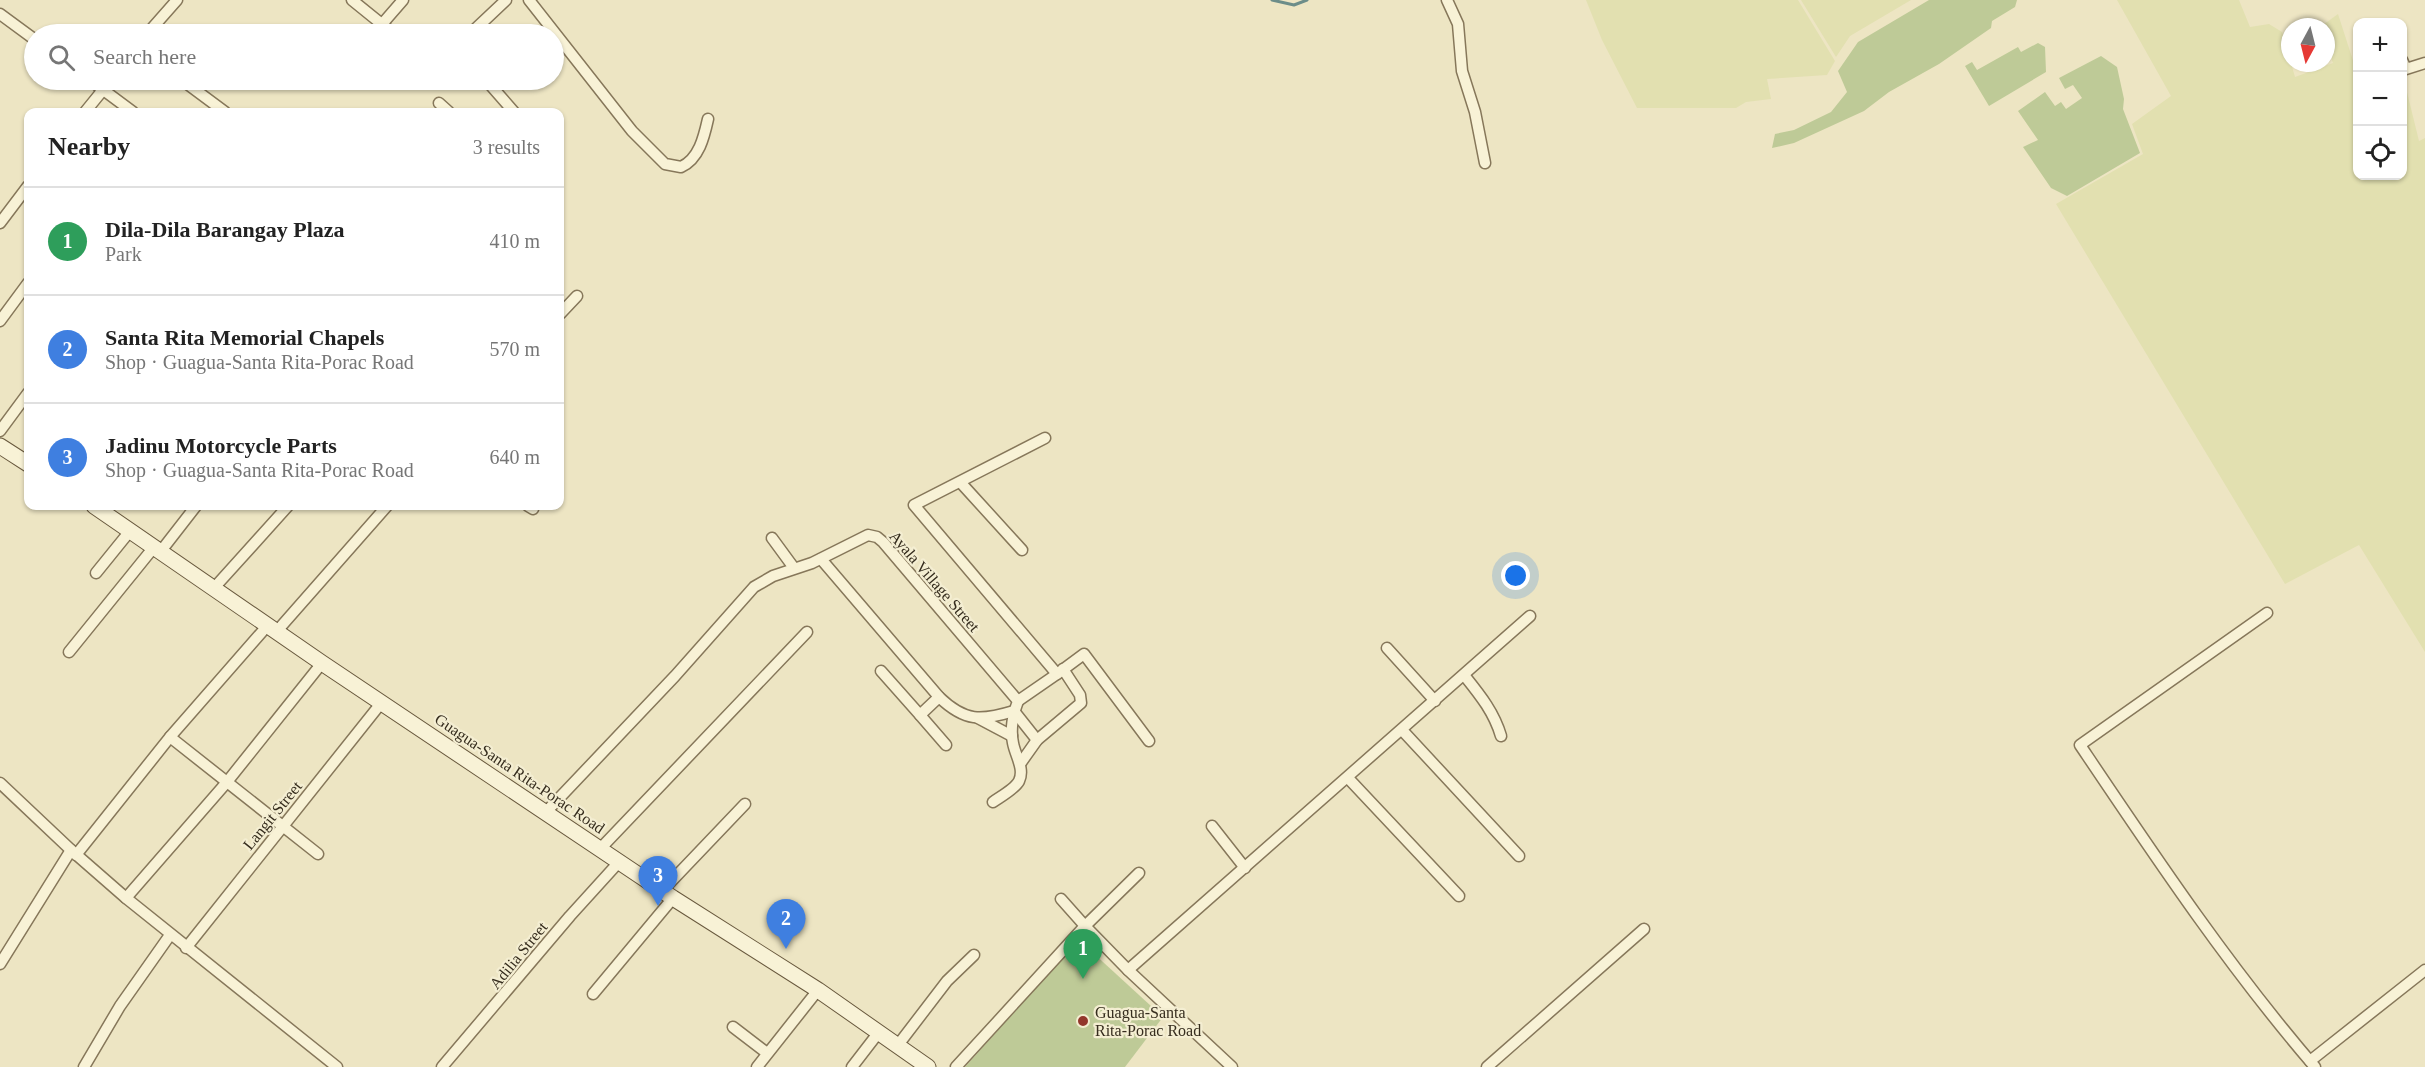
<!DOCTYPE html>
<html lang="en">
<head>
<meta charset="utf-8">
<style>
	body { margin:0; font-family:Georgia,serif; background:#f6f6f6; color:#222 }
	.controls { position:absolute; right:18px; top:18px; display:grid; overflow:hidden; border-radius:12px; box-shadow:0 2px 4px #0004 }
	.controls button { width:54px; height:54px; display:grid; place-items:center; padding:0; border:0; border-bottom:2px solid #e0e0e0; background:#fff; color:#222; font:30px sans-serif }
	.compass { position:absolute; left:2281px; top:18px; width:54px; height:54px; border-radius:50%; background:#fff; box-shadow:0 2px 4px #0004; rotate:187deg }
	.you { position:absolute; left:1516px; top:576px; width:21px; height:21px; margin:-15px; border:4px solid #fff; border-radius:50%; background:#1a73e8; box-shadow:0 0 0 9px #1a73e833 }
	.badge { display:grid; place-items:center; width:39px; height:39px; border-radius:50%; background:#0b8043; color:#fff; font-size:20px; font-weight:700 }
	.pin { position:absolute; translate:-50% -50px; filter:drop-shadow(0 2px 3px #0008) }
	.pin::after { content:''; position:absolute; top:32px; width:21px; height:18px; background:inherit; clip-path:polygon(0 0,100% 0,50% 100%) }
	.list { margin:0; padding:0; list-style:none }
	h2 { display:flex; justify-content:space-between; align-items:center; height:78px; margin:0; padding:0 24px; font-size:26px }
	h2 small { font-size:20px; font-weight:400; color:#767676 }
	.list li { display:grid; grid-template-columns:39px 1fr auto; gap:18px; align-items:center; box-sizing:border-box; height:108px; padding:0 24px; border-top:2px solid #e0e0e0 }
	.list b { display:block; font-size:22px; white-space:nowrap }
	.list p { margin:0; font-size:20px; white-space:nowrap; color:#767676 }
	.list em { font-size:20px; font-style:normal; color:#767676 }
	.icon { flex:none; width:33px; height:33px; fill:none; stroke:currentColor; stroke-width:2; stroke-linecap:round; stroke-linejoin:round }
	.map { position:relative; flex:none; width:2425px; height:1067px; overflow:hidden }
	.search { position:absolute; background:#fff; box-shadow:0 2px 4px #0004; left:24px; top:24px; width:540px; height:66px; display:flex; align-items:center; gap:15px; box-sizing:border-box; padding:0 21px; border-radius:33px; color:#767676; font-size:22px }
	.panel { position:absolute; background:#fff; box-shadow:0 2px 4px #0004; left:24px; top:108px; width:540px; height:402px; border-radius:12px }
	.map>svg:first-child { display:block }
</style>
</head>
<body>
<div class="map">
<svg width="2425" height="1067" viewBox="0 0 2425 1067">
	<rect width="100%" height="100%" fill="#ede5c3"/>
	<g fill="#e2e0b0">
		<path d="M1586,0h212l37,61 -8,14 -60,4 4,20 -25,3 -10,6h-99l-35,-68z"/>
		<path d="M1801,0h110l-61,36 -14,21z"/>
		<path d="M2117,0h122l11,27 19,-3 13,8 13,45 38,-14 -7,-19v-17h-6l18,-13 19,59 1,103h44v-91l3,-1 14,57 6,-3v514l-66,-107 -74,39 -229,-380 87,-50 -11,-30 39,-28z"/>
	</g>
	<g fill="#beca97">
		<path d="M1929,0h88l-2,7 -23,14 -1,7 -52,36 -50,28 -25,19 -70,32 -22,5 3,-14 19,-4 37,-18 16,-20 -9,-21 20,-29z"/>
		<path d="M2038,43l7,4 1,25 -57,34 -24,-40 7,-4 5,8 41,-23 3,5z"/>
		<path d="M2101,56l16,11 7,32 -1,10 17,44 -73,43 -16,-8 -28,-41 15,-7 -20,-29 27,-19 10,14 6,-4 5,7 16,-11 -9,-13 -8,4 -6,-11z"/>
		<path d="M1079,940l84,77 -38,50h-160z"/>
	</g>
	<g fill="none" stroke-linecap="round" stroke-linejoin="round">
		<path stroke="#6c8d89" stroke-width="3" d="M1272,0l22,5 13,-5"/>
		<defs>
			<g id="street">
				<path d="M352,0l42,34"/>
				<path d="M529,0l103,131 33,33 16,3c18,-8 23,-30 27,-48"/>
				<path d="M1447,0l11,24 4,47 13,41 10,51"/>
				<path d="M0,14l34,25"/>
				<path d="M383,23l20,-23"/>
				<path d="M147,34l30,-34"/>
				<path d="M470,34l36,-34"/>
				<path d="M2402,60l4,9 19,-6"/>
				<path d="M90,80l43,32"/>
				<path d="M182,80l43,32"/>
				<path d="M486,80l28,32"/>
				<path d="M439,103l10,9"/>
				<path d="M85,112l26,-32"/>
				<path d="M0,223l28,-37"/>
				<path d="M560,314l17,-18"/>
				<path d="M0,321l28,-38"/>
				<path d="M0,431l28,-38"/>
				<path d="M1045,438l-131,67 143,169"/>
				<path d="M961,483l61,67"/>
				<path d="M528,506l5,3"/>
				<path d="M772,538l22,30"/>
				<path d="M161,551l35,-45"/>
				<path d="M821,559l118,138"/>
				<path d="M96,573l34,-42"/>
				<path d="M214,588l74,-82"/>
				<path d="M2267,613l-187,132c74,110 148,221 235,322"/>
				<path d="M277,631l110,-125"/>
				<path d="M1387,648l48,53"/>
				<path d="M69,652l85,-105"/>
				<path d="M881,671l39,44"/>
				<path d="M1464,675c16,20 30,37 37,61"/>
				<path d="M1018,701l39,-27 27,-20 65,87"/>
				<path d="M978,718l34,18"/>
				<path d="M1402,730l117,126"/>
				<path d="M170,737l148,117"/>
				<path d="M946,745l-26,-30 19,-18c26,25 42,24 75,14l23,29"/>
				<path d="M1020,764l17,-24 44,-37 -1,-8 -17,-26"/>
				<path d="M1348,778l111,118"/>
				<path d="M0,783l71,67 55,48 211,169"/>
				<path d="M546,812l129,-136 79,-89 19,-11 39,-13 56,-28 9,2 6,5 135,159c-5,12 -8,29 -5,42 2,12 12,26 6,38 -4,8 -19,16 -26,21"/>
				<path d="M1212,826l33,42"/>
				<path d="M600,849l207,-217"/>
				<path d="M76,855l94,-118 98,-112"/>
				<path d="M1139,873l-54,53 43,44 104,97"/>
				<path d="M662,891l83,-87"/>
				<path d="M126,898l101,-116 95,-119"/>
				<path d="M186,948l196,-246"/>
				<path d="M0,964l71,-114"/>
				<path d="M1128,970l402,-354"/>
				<path d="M593,994l80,-96"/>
				<path d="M733,1027l34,26"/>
				<path d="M898,1045l49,-64 27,-26"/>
				<path d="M2310,1061l115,-91"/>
				<path d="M84,1067l36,-61 50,-71"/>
				<path d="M442,1067l128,-151 49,-54"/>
				<path d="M757,1067l61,-77"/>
				<path d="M852,1067l27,-35"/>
				<path d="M956,1067l129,-141 -24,-27"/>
				<path d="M1487,1067l157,-138"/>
			</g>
			<g id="secondary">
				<path d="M0,446l28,18"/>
				<path d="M94,506l228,157 351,235 145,92 110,77"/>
			</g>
		</defs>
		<use href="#street" stroke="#86775a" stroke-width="13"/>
		<use href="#secondary" stroke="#68583d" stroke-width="17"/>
		<use href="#street" stroke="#f8f2d6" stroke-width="10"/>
		<use href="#secondary" stroke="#f8f2d6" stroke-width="15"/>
	</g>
	<circle fill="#93372c" stroke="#f4eed2" stroke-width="2" cx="1083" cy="1021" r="6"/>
	<g text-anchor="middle" stroke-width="4.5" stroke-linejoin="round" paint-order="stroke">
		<g font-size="16" fill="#362d1e" stroke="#f4eed2">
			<text transform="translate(935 581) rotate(49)" y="6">Ayala Village Street</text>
			<text transform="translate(520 773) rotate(34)" y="6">Guagua-Santa Rita-Porac Road</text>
			<text transform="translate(272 815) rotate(-51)" y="6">Langit Street</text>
			<text transform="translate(518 955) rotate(-51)" y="6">Adilia Street</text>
		</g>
		<g font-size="16" fill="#362d1e" stroke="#f4eed2" text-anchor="start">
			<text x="1095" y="1018">Guagua-Santa<tspan x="1095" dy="18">Rita-Porac Road</tspan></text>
		</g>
	</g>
</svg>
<div class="controls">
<button>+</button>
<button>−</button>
<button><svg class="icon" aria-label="locate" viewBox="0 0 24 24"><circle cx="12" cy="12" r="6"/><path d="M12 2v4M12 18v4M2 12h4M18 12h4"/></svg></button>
</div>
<svg class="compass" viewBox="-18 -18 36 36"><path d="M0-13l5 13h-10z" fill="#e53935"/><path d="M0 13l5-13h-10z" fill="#767676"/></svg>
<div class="you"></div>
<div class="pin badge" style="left:1083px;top:979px;background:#2e9e5b">1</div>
<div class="pin badge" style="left:786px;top:949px;background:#3f7fe0">2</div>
<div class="pin badge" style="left:658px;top:906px;background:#3f7fe0">3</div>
<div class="search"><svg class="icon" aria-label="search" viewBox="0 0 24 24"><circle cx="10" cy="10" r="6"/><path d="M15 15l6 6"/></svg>Search here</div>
<section class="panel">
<h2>Nearby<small>3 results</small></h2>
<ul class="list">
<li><span class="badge" style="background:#2e9e5b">1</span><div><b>Dila-Dila Barangay Plaza</b><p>Park</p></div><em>410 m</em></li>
<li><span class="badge" style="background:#3f7fe0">2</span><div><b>Santa Rita Memorial Chapels</b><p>Shop · Guagua-Santa Rita-Porac Road</p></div><em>570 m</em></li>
<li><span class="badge" style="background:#3f7fe0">3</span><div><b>Jadinu Motorcycle Parts</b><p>Shop · Guagua-Santa Rita-Porac Road</p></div><em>640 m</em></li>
</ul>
</section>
</div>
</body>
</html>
